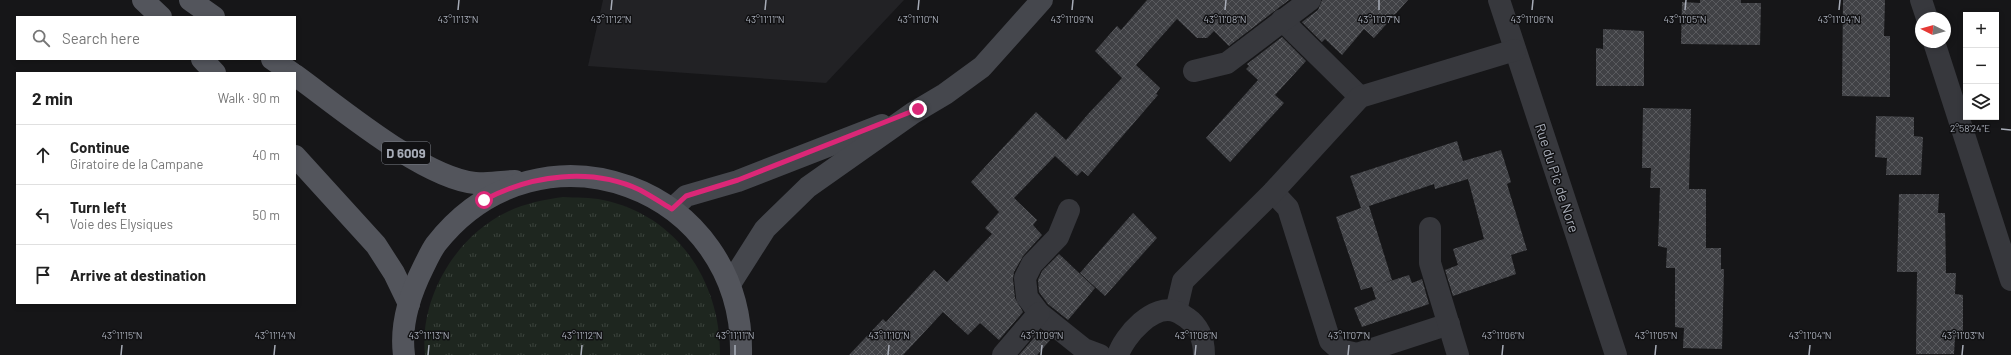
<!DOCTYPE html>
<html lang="en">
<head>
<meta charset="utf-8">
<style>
	body { margin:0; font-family:Barlow,sans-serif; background:#f6f6f6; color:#222 }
	.controls { position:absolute; right:12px; top:12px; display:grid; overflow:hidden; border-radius:0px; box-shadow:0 2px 6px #0003 }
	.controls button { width:36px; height:36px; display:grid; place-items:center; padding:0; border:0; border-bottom:1px solid #e0e0e0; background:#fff; color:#222; font:20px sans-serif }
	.compass { position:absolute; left:1915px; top:12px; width:36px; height:36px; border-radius:50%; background:#fff; box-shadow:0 2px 6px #0003; rotate:275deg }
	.stop { position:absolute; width:12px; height:12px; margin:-9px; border:3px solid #db2777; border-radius:50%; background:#fff }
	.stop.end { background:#db2777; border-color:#fff; box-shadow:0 1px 4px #0008 }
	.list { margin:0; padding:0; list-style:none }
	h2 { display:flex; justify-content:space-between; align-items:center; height:52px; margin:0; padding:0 16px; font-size:17px }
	h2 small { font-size:13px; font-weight:400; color:#767676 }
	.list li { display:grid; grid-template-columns:26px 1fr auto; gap:12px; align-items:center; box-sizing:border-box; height:60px; padding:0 16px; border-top:1px solid #e0e0e0 }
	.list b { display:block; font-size:15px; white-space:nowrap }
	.list p { margin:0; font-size:13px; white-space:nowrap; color:#767676 }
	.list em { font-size:13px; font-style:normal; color:#767676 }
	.icon { flex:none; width:22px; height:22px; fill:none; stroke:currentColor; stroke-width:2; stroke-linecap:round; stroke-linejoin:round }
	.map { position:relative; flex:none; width:2011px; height:355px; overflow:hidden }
	.search { position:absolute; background:#fff; box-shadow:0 2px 6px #0003; left:16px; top:16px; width:280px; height:44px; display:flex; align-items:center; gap:10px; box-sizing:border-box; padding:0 14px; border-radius:0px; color:#767676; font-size:15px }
	.panel { position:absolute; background:#fff; box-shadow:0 2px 6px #0003; left:16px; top:72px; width:280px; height:232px; border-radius:0px }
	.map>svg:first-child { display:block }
</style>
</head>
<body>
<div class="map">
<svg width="2011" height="355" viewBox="0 0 2011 355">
	<defs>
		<pattern id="grass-tufts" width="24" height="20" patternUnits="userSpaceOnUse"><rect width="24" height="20" fill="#1e261f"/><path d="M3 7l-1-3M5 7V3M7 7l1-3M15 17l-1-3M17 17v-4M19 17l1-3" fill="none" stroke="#3c433d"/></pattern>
		<pattern id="building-cross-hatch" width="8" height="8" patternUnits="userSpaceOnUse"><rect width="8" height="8" fill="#404145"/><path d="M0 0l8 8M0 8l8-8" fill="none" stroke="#595a5e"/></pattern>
	</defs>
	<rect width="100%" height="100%" fill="#161618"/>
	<path fill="#222225" d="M603,0h301l-78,83 -238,-17z"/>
	<path fill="url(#grass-tufts)" d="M563,197c13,1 27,0 40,3 74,15 118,82 117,155h-295c-6,-57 31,-119 82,-143 18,-9 37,-12 56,-15z"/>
	<g fill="url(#building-cross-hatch)">
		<path d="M1147,0h142l-60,46 -15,-15 -7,7h-10l-20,-19 -41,46 24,23 -4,6 2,1 -70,81 -6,-5 -5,5 -22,-20 -41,42 23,22 -4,5 9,10 -19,21 -9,16 -1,7 2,19 8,14 -24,28 -19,-17 -12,12 -25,-23 -40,43h-54l34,-36 3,3 48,-52 13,12 45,-48 -7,-6 14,-16 -28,-30 65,-70 30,28 23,-27 33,-35 -27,-27 22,-25 4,4z"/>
		<path d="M1322,0h86l-34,38 -10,-9 -22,26 -17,-16 -3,3 -20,-20 16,-12z"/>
		<path d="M1700,0h41v3h20l-1,42 -79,-1 1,-42 18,1z"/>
		<path d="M1843,0h42l-1,36h6v61l-48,-1z"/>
		<path d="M1603,29l41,2v55h-48v-38l7,1z"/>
		<path d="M1282,37l24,24 -31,34 9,8 -54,59 -24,-24 52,-58 -12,-11 3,-3 -2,-2z"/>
		<path d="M1643,108l48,1 -2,80h17v59h15v21h3l-2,80 -39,-1 1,-20 -9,-1v-59h-9l1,-20 -9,-2 2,-58h-10l1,-20h-9z"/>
		<path d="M1876,116l38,1v19l9,1 -2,38h-35l1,-17 -12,-1z"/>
		<path d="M1457,141l6,20 38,-11 10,32 -4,2 20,66 -16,5 5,19 -63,22 -8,-26 13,-5 -5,-16 31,-10 -16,-60 -33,10 -1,-5 -65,22 23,74 -11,4 28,-9 3,8 10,-4 7,25 -67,23 -8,-19 22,-9 -4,-12 -11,3 -25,-73 25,-9 -11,-32z"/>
		<path d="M1899,194h40l-1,19h7l1,60h10l-1,21 8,1v41l-8,1 -1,17h-38l1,-82h-20z"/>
		<path d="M1133,213l24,25 -52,58 -25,-23z"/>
		<path d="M1059,254l36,34 -27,32 -20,-16 -9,-12 -1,-12 4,-9z"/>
		<path d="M1041,330l10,9 -14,16h-18z"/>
	</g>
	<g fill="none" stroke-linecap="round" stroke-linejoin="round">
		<g stroke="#37383d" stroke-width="22">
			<path d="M1499,0l117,355"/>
			<path d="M1921,0l6,18"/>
			<path d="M1282,20l78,77"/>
			<path d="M1934,42l77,238"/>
			<path d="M1194,71l33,-8 83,-63"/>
			<path d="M1273,192l15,16 42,133 10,9 17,4 92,-30"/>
			<path d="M1069,210l-11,27 -26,27 -7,14 2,19 12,16 45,36 16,6"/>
			<path d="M1430,228v35l28,92"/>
			<path d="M1176,311l7,-30 90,-89 87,-95 155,-47"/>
			<path d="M1003,355l36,-42"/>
			<path d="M1118,355c6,-19 36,-53 59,-43 3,1 7,4 10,6 13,9 17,22 17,37"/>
		</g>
		<g stroke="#45474d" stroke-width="22">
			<path d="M672,209l14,-13 52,-15 144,-56"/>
			<path d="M730,284l35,-55 43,-42 105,-74 32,-19 37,-27 60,-67"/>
		</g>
		<g stroke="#53555c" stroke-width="22">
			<path d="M143,0l18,17"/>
			<path d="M190,0l24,17"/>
			<path d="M202,59l13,14"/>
			<path d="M272,59l20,14"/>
			<path d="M295,75c43,31 128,103 180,108 13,1 27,-2 40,-2"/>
			<path d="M295,156l81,89 18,28 15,31"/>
			<path d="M404,355c-4,-30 6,-61 19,-87 4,-8 8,-17 13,-24 104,-133 309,-57 305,111"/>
		</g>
	</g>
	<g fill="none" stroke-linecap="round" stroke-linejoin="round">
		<path stroke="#db2777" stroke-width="5" d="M484,200c47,-25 107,-33 156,-10 11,6 22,13 32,19l14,-13 52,-16 180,-71"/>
	</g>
	<path fill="none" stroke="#a8adb8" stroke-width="1.5" d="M458,10l1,-10M611,10l1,-10M765,10l1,-10M918,10l1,-10M1072,10l1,-10M1225,10l1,-10M1379,10v-10M1532,10l1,-10M1685,10l1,-10M1839,10l1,-10M2001,129l10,1M121,355l1,-10M274,355l1,-10M428,355l1,-10M581,355l1,-10M735,355v-10M888,355l1,-10M1041,355l1,-10M1195,355l1,-10M1348,355l1,-10M1502,355l1,-10M1655,355l1,-10M1809,355l1,-10M1962,355l1,-10"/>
	<g text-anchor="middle" stroke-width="3" stroke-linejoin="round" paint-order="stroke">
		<rect fill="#111113" stroke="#7b7e86" stroke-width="1" x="382" y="142" width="48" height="22" rx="3"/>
		<g font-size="13" font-weight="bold" fill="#a8adb8">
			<text x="406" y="158">D 6009</text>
		</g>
		<g font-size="14" fill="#a8adb8" stroke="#111113">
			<text transform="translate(1557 178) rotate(72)" y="5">Rue du Pic de Nore</text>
		</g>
	</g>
	<g font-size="10" text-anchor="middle" fill="#a8adb8" stroke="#111113" stroke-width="3" stroke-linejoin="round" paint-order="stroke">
		<text x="458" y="23">43°11'13"N</text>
		<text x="611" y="23">43°11'12"N</text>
		<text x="765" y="23">43°11'11"N</text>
		<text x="918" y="23">43°11'10"N</text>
		<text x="1072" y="23">43°11'09"N</text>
		<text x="1225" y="23">43°11'08"N</text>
		<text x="1379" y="23">43°11'07"N</text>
		<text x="1532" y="23">43°11'06"N</text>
		<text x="1685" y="23">43°11'05"N</text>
		<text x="1839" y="23">43°11'04"N</text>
		<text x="1970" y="132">2°58'24"E</text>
		<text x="122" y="339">43°11'15"N</text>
		<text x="275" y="339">43°11'14"N</text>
		<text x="429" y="339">43°11'13"N</text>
		<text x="582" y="339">43°11'12"N</text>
		<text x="735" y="339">43°11'11"N</text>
		<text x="889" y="339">43°11'10"N</text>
		<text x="1042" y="339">43°11'09"N</text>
		<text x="1196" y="339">43°11'08"N</text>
		<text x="1349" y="339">43°11'07"N</text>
		<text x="1503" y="339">43°11'06"N</text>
		<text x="1656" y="339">43°11'05"N</text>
		<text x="1810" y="339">43°11'04"N</text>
		<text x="1963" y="339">43°11'03"N</text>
	</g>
</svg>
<div class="controls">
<button>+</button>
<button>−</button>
<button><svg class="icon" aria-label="layers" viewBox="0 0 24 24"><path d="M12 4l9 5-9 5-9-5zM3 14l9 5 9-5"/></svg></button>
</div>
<svg class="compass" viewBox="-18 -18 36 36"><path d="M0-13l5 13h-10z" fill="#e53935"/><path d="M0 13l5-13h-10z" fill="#767676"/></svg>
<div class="stop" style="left:484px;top:200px"></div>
<div class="stop end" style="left:918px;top:109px"></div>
<div class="search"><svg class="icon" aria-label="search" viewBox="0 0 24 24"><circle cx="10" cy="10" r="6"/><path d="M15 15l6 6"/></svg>Search here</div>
<section class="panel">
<h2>2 min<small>Walk · 90 m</small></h2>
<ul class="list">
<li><svg class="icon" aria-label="ahead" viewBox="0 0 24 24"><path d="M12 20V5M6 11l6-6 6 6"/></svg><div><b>Continue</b><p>Giratoire de la Campane</p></div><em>40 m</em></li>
<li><svg class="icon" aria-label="left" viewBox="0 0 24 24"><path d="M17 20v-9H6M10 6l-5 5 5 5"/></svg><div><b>Turn left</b><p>Voie des Elysiques</p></div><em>50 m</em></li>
<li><svg class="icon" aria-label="arrive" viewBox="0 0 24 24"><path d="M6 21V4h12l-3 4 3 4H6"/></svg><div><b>Arrive at destination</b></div></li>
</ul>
</section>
</div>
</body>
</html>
